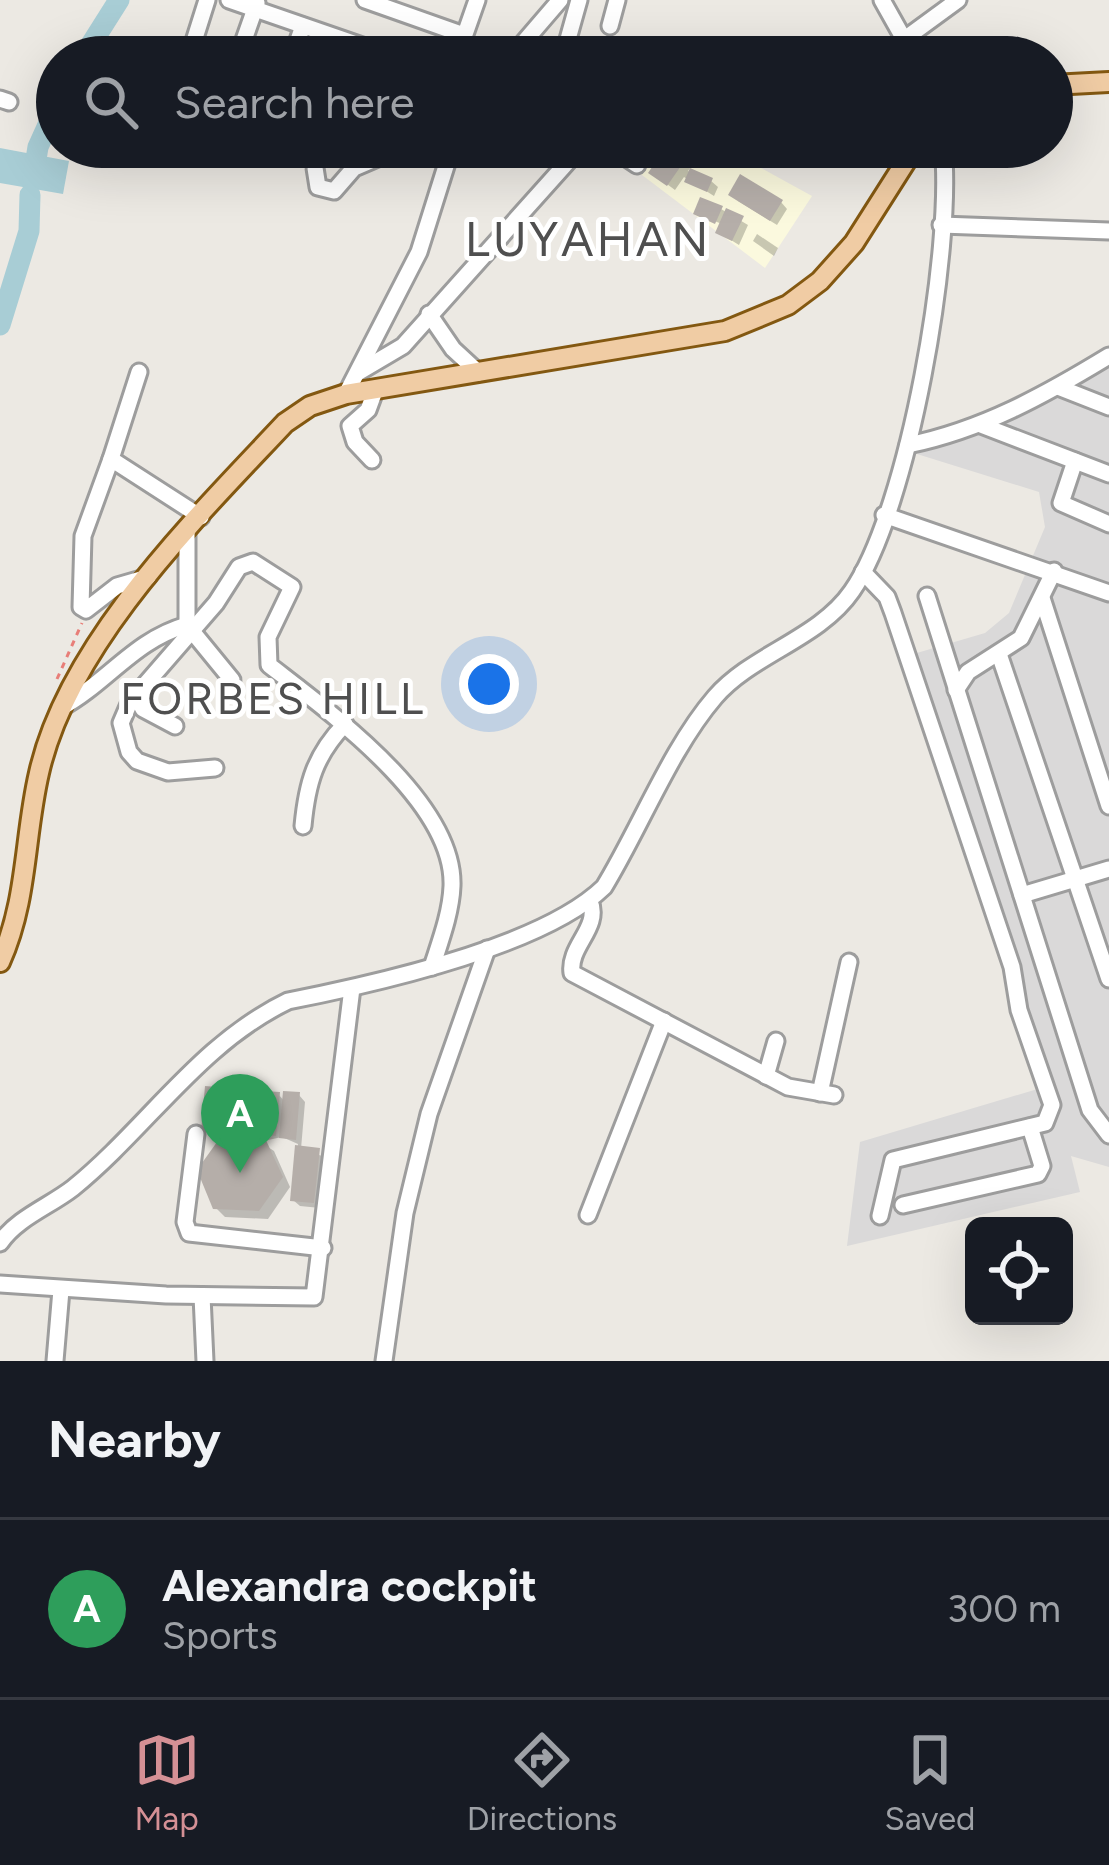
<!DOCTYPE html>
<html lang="en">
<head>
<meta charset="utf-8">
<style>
	body { margin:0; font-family:Figtree,sans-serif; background:#242831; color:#f1f3f6 }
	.controls { position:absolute; right:36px; bottom:36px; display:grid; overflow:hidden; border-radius:18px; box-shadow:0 12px 48px #0002 }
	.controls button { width:108px; height:108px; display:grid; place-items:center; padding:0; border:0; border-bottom:3px solid #363941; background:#171b24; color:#f1f3f6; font:60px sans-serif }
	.you { position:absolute; left:489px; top:684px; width:42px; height:42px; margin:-30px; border:9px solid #fff; border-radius:50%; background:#1a73e8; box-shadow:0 0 0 18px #1a73e833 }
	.badge { display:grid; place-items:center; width:78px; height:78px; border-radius:50%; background:#d49095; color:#fff; font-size:39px; font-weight:700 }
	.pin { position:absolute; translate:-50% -99px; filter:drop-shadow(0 3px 6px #0008) }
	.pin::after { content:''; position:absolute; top:63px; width:42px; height:36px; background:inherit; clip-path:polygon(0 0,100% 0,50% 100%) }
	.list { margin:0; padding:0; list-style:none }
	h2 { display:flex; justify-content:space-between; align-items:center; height:156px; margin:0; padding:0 48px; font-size:51px }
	h2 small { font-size:39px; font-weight:400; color:#9ea1a6 }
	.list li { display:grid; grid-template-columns:78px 1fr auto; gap:36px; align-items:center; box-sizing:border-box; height:180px; padding:0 48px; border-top:3px solid #363941 }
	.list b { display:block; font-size:45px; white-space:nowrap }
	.list p { margin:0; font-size:39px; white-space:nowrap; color:#9ea1a6 }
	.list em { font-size:39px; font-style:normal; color:#9ea1a6 }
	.icon { flex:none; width:66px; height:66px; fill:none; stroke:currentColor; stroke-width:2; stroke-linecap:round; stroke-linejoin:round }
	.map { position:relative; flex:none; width:1109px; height:1361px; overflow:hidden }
	.search { position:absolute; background:#171b24; box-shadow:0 12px 48px #0002; left:36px; right:36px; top:36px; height:132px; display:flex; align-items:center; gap:30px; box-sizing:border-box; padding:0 42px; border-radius:66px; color:#9ea1a6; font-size:45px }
	.sheet { height:336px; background:#171b24 }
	nav { display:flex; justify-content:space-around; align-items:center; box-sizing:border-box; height:168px; border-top:3px solid #363941; background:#171b24; font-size:33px; color:#9ea1a6 }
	nav a { display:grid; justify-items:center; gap:6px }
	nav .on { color:#d49095 }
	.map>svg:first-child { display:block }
</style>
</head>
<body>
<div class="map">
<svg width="1109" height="1361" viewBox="0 0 1109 1361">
	<rect width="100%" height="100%" fill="#ece9e3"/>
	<path fill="#dad9d9" d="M1109,350v817l-38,-11 9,36 -233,54 13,-104 191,-57 -141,-430 75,-22 24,-20 36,-86 -6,-35 -122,-38z"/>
	<path fill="#fbf9de" d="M653,147h70l89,49 -47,72 -127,-96z"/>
	<path fill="#a8cdd5" d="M0,148l69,13 -6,33 -63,-11z"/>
	<g fill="#0003">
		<path d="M670,147h13l14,11 -9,13 23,10 7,6 -4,9 -30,-19 -9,13 -23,-17z"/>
		<path d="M738,201l43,1 6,7 -10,16z"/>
		<path d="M721,209l27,16 -9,20 -21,-13 12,-5 -34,-13z"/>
		<path d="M757,234l21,14 -4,8 -21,-15z"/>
		<path d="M216,1090l4,4 -4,42 -12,-5z"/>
		<path d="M239,1094l9,8 11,-8 6,6 14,-5 6,7 14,-7 6,7 -4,47 24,8 -5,51 -20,-2 -7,-6 5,-56 -16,-7 -14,3 -9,-10v11l15,10 16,36 -22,32 -43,-2 -10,-10 17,-69 -9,-9z"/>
	</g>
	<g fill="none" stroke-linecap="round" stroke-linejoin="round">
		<path stroke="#a8cdd5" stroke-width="14" d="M30,195l1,-6"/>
		<g stroke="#a8cdd5" stroke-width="21">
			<path d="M83,57l36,-57"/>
			<path d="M33,178l5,-31 19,-42"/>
			<path d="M0,325l29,-94 1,-36"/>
		</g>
	</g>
	<g fill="#b5aea9">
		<path d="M666,147l26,3 -25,36 -19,-13z"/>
		<path d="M690,168l23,10 -6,14 -23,-10z"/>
		<path d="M740,174l43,26 -13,21 -42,-26z"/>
		<path d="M700,197l23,9 -8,18 -22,-10z"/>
		<path d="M726,208l18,8 -12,25 -17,-8z"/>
		<path d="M205,1086l12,1 -4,46 -12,-1z"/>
		<path d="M224,1089l16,2 -3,41 -17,-2z"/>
		<path d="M246,1090l14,1 -4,42 -14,-2z"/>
		<path d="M263,1091l17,1 -4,44 -17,-2z"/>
		<path d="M283,1091l17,1 -4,48 -17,-2z"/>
		<path d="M222,1135l43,3 18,39 -24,34 -46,-2 -16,-39z"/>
		<path d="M295,1145l25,3 -6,55 -24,-2z"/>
	</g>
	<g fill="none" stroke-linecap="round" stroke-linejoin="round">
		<defs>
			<g id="minor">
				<path d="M229,0l165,57"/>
				<path d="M365,0l99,35"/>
				<path d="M882,0l32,57"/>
				<path d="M610,26l7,-26"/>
				<path d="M906,38l52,-38"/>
				<path d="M189,57l18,-57"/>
				<path d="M238,57l19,-54"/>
				<path d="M292,57l11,-31"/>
				<path d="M457,57l20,-57"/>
				<path d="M511,57l49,-57"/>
				<path d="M563,57l16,-57"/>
				<path d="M0,99l9,3"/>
				<path d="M610,147l27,18"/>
				<path d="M156,157l3,-10"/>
				<path d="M315,168l3,19 16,4 20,-23 49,-21"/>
				<path d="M941,225l168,6"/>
				<path d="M429,314l24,35 26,24"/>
				<path d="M139,372l-28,87 90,58"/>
				<path d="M359,372l44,-26 178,-199"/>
				<path d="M1058,387l51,20"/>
				<path d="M346,394l73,-142 33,-105"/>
				<path d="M981,425l128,49"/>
				<path d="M908,445c74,-15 137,-50 201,-89"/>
				<path d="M111,459l-28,77 -2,71 5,3 31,-24 31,-9"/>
				<path d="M372,460l-17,-18 -5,-16 18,-16 7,-19"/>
				<path d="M1075,461l-14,42 48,21"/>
				<path d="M884,515l225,78"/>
				<path d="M187,533v92l45,55"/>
				<path d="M863,572l24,25 6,16 119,354 7,43 33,95 -7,18 -152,37 -13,56"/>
				<path d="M927,596l163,514 19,25"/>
				<path d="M1042,598l67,208"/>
				<path d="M999,654l110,325"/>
				<path d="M956,690l12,-18 53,-34 33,-67"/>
				<path d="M136,696l7,13 32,17"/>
				<path d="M61,708c47,-26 73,-68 126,-83"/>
				<path d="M215,768l-47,4 -31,-11 -8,-9 -8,-29 9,-21 86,-99 23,-36 14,-5 39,25 -24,50 1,28c59,46 186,137 183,221 -1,27 -12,56 -20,81"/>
				<path d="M303,826c4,-43 12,-71 42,-102"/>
				<path d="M1022,895l87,-26"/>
				<path d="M590,901c11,27 -22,45 -18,72l216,114 46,8"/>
				<path d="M766,1076l10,-35"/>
				<path d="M820,1093l29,-131"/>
				<path d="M196,1134l-11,88 4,11 134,15"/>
				<path d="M903,1205l135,-31 4,-8 -12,-39"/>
				<path d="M588,1215l76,-194"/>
				<path d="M0,1243c17,-25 50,-37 73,-55 75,-61 126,-144 215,-187 86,-17 254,-54 316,-114 36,-59 67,-139 111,-190 37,-43 104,-58 137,-106 57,-82 102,-345 91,-444"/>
				<path d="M0,1284l166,11 148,2 38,-309"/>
				<path d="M202,1296l3,65"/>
				<path d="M55,1361l6,-71"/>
				<path d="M384,1361l21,-148 24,-99 58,-165"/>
			</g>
			<g id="major">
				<path d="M1052,85l57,-3"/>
				<path d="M0,962c28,-62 24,-125 39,-189 29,-130 157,-255 246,-350l25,-17 36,-12 379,-63 63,-26 32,-24 34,-38 61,-96"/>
			</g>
		</defs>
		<use href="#minor" stroke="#9d9d9d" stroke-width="21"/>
		<use href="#major" stroke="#835811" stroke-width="24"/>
		<path stroke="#e87e78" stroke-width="3" stroke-dasharray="6 6" stroke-linecap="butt" d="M57,679l25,-56"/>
		<use href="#minor" stroke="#fff" stroke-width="15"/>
		<use href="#major" stroke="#f0cca4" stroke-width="18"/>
	</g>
	<g text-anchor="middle" stroke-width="10" stroke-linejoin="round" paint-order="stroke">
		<g font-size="45" letter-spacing="3" fill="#4f4f4f" stroke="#fff">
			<text x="273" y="714">FORBES HILL</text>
		</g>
		<g font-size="48" letter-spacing="3" fill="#4f4f4f" stroke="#fff">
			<text x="588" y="256">LUYAHAN</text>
		</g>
	</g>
</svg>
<div class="controls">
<button><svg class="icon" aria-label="locate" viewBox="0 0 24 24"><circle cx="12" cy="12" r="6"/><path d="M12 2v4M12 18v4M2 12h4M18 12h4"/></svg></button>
</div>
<div class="you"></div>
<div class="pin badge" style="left:240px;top:1173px;background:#2e9e5b">A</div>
<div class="search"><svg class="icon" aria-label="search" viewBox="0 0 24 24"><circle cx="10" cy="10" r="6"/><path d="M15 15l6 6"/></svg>Search here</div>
</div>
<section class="sheet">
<h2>Nearby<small></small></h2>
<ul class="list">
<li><span class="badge" style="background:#2e9e5b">A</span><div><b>Alexandra cockpit</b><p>Sports</p></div><em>300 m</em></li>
</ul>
</section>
<nav>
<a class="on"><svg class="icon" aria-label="map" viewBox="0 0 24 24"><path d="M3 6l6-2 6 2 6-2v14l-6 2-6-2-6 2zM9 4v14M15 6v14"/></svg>Map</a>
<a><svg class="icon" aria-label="directions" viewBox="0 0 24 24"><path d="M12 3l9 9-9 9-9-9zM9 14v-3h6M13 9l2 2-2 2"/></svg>Directions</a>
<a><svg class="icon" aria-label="saved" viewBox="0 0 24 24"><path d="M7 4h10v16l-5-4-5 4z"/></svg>Saved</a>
</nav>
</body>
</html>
